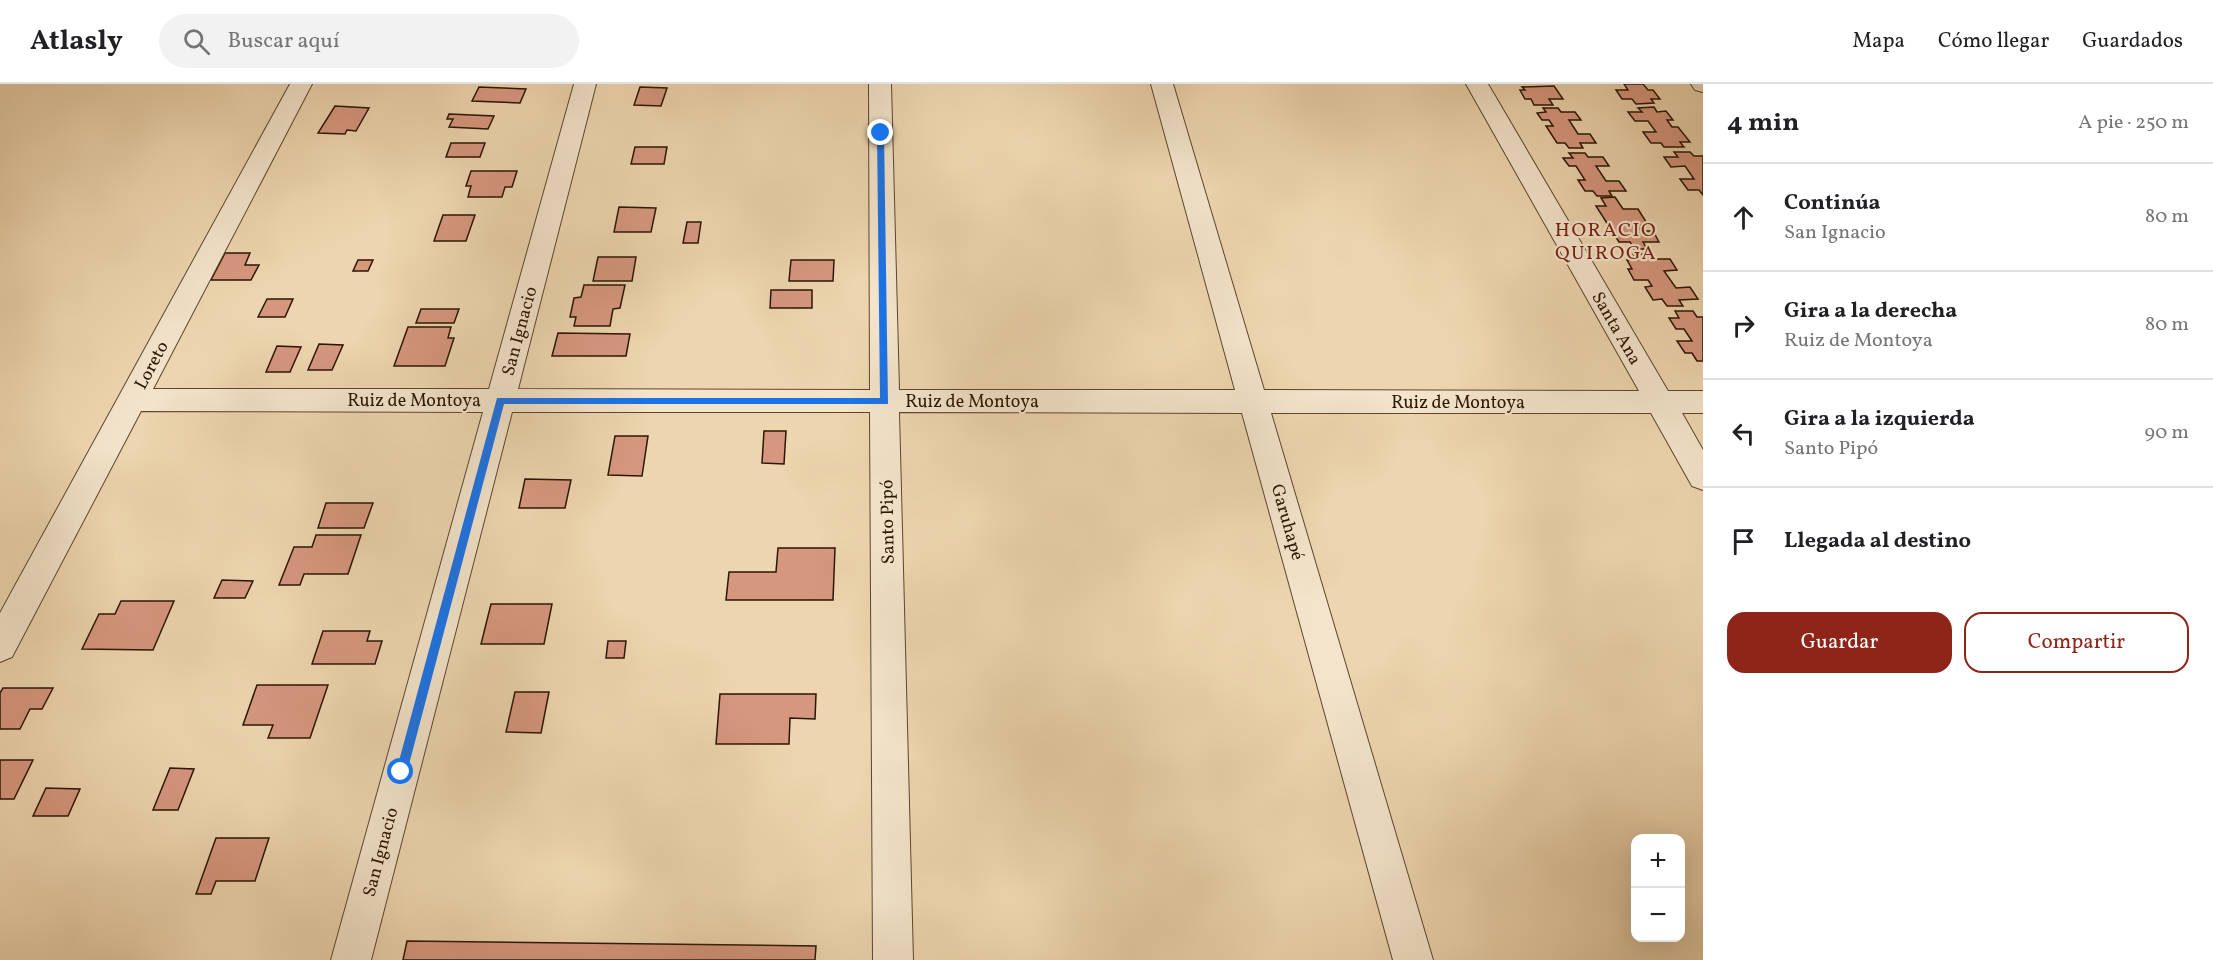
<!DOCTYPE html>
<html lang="es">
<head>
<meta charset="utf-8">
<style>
	body { margin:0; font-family:Vollkorn,serif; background:#f2f2f2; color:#202124 }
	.controls { position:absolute; right:18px; bottom:18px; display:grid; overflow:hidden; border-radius:12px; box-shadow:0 6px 24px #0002 }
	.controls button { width:54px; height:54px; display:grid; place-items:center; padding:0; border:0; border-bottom:2px solid #e0e0e0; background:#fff; color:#202124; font:30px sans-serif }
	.stop { position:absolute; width:18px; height:18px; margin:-14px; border:4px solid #1a73e8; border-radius:50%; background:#fff }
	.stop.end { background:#1a73e8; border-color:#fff; box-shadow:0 2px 6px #0008 }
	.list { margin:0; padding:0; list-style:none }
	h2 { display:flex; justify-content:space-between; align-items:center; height:78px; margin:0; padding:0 24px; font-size:26px }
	h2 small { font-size:20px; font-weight:400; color:#757577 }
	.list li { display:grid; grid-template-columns:39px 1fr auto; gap:18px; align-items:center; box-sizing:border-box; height:108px; padding:0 24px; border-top:2px solid #e0e0e0 }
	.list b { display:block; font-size:22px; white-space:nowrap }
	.list p { margin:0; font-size:20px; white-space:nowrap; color:#757577 }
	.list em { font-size:20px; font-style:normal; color:#757577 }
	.actions { display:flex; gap:12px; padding:18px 24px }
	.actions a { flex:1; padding:14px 0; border:2px solid #8f2418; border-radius:18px; text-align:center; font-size:21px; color:#8f2418 }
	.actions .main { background:#8f2418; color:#fff }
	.icon { flex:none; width:33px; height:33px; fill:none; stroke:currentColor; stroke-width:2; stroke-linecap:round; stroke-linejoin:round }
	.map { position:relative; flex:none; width:1703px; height:876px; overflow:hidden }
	header { display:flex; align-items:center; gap:36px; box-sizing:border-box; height:84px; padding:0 30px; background:#fff; border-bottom:2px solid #e0e0e0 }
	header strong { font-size:28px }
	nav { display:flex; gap:33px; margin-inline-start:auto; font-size:21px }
	.search { width:420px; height:54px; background:#f2f2f2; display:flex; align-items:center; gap:15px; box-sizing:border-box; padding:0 21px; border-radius:33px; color:#757577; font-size:22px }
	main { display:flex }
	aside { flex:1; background:#fff }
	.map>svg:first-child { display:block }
</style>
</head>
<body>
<header>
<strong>Atlasly</strong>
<div class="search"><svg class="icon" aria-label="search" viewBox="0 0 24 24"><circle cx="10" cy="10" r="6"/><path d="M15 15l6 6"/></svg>Buscar aquí</div>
<nav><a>Mapa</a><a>Cómo llegar</a><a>Guardados</a></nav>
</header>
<main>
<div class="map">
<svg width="1703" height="876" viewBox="0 0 1703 876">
	<rect width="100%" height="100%" fill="#edd5af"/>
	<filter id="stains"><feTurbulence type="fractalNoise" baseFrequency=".00333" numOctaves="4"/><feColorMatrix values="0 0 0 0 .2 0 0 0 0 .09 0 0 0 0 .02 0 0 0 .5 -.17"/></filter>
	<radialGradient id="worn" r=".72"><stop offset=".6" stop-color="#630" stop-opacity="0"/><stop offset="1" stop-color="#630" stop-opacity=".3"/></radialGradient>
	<g fill="#d6977f" stroke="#2b1602" stroke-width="1.5">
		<path d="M1624,0h19l5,6h5l7,9h-9l3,4 -18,1 -4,-5h-10l-6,-9h12z"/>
		<path d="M1554,2l9,13h-14l4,6h-19l-3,-6h-6l-5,-9h5l-3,-3z"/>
		<path d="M479,3l47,2 -6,14 -48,-2z"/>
		<path d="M640,3l27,1 -6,18 -27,-1z"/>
		<path d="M335,22l34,2 -13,23 -9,-1 -2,4 -27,-1z"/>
		<path d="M1654,23l3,5 9,-1 7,9h-6l5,7h6l12,15h-10l4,5h-20l-3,-4h-10l-8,-11h13l-8,-11h-13l-7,-9h14l-4,-4z"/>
		<path d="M1543,24h15l3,4h14l6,8h-12l9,14h12l6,9h-16l3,5h-14l-4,-5h-8l-11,-17h7l-4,-6h-7l-5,-7 9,-1z"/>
		<path d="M449,30l45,2 -6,13 -39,-2 4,-8h-6z"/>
		<path d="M451,59h34l-5,14h-34z"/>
		<path d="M635,63h32l-3,17h-33z"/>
		<path d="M1674,68h16l4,4h9v39l-4,-5h-11l-8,-11h14l-9,-13 -14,1 -7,-10h14z"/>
		<path d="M1569,69h16l3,4h15l6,9h-13l10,15h13l7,10h-17l3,5h-15l-4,-5h-8l-7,-11h7l-9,-14h-7l-6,-8h10z"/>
		<path d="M471,87h46l-5,16h-7l-3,10h-34l3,-11h-5z"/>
		<path d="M1615,113l8,12h15l10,16h-11l4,6h12l6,11h-16l4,7h-13l-4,-7h-11l-23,-36h10l-5,-8z"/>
		<path d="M619,123l37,1 -5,24h-37z"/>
		<path d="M443,131h32l-9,26h-32z"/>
		<path d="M687,138h14l-3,21h-15z"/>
		<path d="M225,169h25l-5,12h14l-8,15h-40z"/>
		<path d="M1633,170h18l3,5h16l7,11 -13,1 12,17 14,-1 8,12 -19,1 4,6h-16l-5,-7 -9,1 -8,-13 7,-1 -4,-6h-14l-6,-11h4l-5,-9h10z"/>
		<path d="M598,173h38l-4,24h-39z"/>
		<path d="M358,176h15l-5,11h-15z"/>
		<path d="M791,176h43l-1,21h-44z"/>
		<path d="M584,201h41l-5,23 -7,1 -3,17h-36l2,-9h-6l4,-19 7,-1z"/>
		<path d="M771,206h41v18h-42z"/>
		<path d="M267,215h26l-8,18h-27z"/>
		<path d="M421,225h38l-5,14h-38z"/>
		<path d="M1675,227h18l4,6h6v44h-6l-5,-8h-7l-8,-12h15l-8,-12h-8l-7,-11h10z"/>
		<path d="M408,243h43l-3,11h6l-9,28h-51z"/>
		<path d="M558,249l72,1 -4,22h-74z"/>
		<path d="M319,260l24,1 -11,25h-24z"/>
		<path d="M277,262l24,1 -11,25h-24z"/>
		<path d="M764,347h22l-2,33 -22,-1z"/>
		<path d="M615,352h33l-6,40 -34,-1z"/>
		<path d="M525,395l46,1 -6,28h-46z"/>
		<path d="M326,419h47l-9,25h-46z"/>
		<path d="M316,451h45l-13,39h-44l-4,11h-21l15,-38h18z"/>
		<path d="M778,464h57l-2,52h-107l3,-28h47z"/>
		<path d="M222,496l31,1 -8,17h-31z"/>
		<path d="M121,517h53l-21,49 -71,-1 17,-35h16z"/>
		<path d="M491,520h61l-8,40h-63z"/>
		<path d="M323,547h47l-3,10h15l-7,23h-63z"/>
		<path d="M608,557h18l-2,17h-18z"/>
		<path d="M257,601h71l-18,53h-42l5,-13h-30z"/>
		<path d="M3,604h50l-11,21h-12l-10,20h-20v-36z"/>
		<path d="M515,608h34l-8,41 -35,-1z"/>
		<path d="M720,610h96l-1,25 -25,-1 -1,26h-73z"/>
		<path d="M0,676h33l-19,39h-14z"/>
		<path d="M170,684l24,1 -16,41h-25z"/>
		<path d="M46,704l34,1 -12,27h-35z"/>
		<path d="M216,754h53l-14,43h-39l-5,13h-15z"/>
		<path d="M407,857l409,5 -1,14h-412z"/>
	</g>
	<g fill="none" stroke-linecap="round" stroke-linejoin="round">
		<defs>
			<g id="street">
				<path d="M290,0h22l-159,305h336l85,-305h22l-78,305 352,1 -1,-306h22l8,306h336l-84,-306h22l91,306 375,1 -173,-307h22l180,307h35v22h-21l21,37v40l-11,-4 -41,-73h-380l162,547h-40l-151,-547 -343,-1 14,548h-40l-3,-548h-358l-141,548h-40l152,-548 -342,-1 -129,246 -12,5v-49z"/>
				<path d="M1691,0h12v8l-8,-2z"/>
			</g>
		</defs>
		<use href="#street" stroke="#5c462d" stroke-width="2"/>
		<use href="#street" fill="#f3e4cb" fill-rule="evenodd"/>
	</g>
	<path fill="#1a73e8" d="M881,47l3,2 4,271h-384l-97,368 -2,4h-8l-1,-4 101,-374h383l-3,-265z"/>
	<g text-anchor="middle" stroke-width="4.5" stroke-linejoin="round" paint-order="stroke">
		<g font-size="18" fill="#2b1602" stroke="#f3e4cb">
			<text transform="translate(1617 244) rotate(60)" y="6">Santa Ana</text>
			<text transform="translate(519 247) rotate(-75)" y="6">San Ignacio</text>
			<text transform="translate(151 281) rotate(-62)" y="6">Loreto</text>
			<text x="414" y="322">Ruiz de Montoya</text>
			<text x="972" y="323">Ruiz de Montoya</text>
			<text x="1458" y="324">Ruiz de Montoya</text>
			<text transform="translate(887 438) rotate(-91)" y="6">Santo Pipó</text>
			<text transform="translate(1288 438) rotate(74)" y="6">Garuhapé</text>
			<text transform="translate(380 768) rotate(-75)" y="6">San Ignacio</text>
		</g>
		<g font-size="20" letter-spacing="1.5" fill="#7a1f14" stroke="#f3e4cb">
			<text x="1606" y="152">HORACIO<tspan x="1606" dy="23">QUIROGA</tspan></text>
		</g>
	</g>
	<rect width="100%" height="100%" filter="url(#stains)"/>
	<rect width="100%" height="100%" fill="url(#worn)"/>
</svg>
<div class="controls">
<button>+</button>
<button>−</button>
</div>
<div class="stop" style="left:401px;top:688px"></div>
<div class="stop end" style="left:881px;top:49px"></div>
</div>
<aside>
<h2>4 min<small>A pie · 250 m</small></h2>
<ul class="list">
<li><svg class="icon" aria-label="ahead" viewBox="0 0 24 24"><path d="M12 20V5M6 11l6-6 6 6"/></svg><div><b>Continúa</b><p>San Ignacio</p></div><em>80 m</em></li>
<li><svg class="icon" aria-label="right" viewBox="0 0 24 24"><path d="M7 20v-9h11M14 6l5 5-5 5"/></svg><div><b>Gira a la derecha</b><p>Ruiz de Montoya</p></div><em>80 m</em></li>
<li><svg class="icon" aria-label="left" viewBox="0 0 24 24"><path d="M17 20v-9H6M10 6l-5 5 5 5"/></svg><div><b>Gira a la izquierda</b><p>Santo Pipó</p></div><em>90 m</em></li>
<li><svg class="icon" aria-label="arrive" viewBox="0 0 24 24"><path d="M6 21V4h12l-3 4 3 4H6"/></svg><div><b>Llegada al destino</b></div></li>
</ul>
<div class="actions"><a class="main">Guardar</a><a>Compartir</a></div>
</aside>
</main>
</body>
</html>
